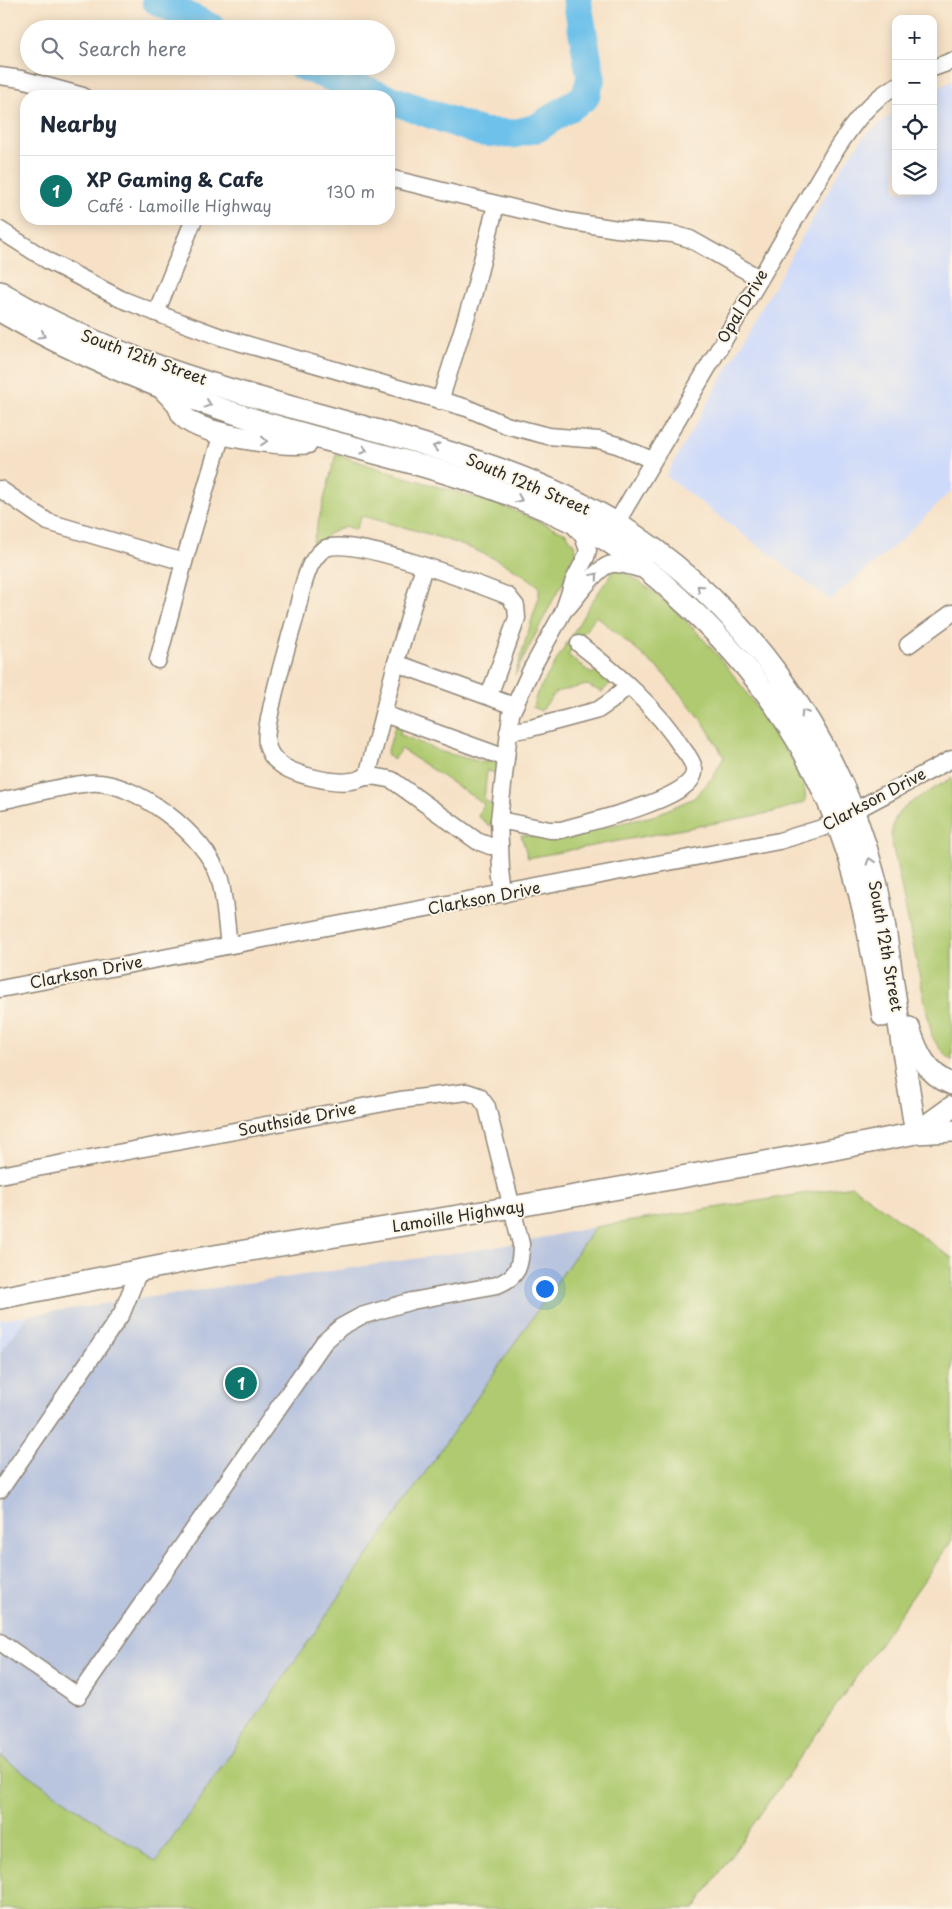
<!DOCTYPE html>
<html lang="en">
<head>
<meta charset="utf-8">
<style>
	body { margin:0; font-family:"Playpen Sans",sans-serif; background:#f6f6f7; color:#1f2937 }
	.controls { position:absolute; right:15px; top:15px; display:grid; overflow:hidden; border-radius:10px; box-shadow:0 2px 12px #0003 }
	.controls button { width:45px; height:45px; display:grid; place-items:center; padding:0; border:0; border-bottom:1px solid #e0e1e3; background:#fff; color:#1f2937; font:25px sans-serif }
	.you { position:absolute; left:544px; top:1288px; width:18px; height:18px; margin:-12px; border:4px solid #fff; border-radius:50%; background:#1a73e8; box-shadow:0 0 0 8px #1a73e833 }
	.badge { display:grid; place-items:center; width:32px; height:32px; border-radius:50%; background:#0f766e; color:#fff; font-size:16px; font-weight:700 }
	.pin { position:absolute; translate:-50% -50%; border:2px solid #fff; box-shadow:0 1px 5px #0006 }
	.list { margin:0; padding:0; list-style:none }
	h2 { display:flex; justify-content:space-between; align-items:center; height:65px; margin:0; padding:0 20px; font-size:21px }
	h2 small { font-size:16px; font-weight:400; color:#747a83 }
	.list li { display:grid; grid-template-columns:32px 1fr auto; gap:15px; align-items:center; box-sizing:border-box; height:70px; padding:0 20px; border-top:1px solid #e0e1e3 }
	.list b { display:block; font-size:19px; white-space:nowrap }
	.list p { margin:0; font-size:16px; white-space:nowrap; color:#747a83 }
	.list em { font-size:16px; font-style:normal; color:#747a83 }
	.icon { flex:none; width:28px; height:28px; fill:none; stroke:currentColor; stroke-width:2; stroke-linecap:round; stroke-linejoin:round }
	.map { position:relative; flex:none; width:952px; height:1909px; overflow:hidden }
	.search { position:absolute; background:#fff; box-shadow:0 2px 12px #0003; left:20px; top:20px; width:375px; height:55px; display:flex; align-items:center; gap:12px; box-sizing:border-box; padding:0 18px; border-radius:28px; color:#747a83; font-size:19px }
	.panel { position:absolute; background:#fff; box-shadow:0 2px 12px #0003; left:20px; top:90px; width:375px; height:135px; border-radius:20px }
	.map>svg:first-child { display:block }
</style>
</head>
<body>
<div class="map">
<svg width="952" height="1909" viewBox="0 0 952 1909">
	<rect width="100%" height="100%" fill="#fcf5e5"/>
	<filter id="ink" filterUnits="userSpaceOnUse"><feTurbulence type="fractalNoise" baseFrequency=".02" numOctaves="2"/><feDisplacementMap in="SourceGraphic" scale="10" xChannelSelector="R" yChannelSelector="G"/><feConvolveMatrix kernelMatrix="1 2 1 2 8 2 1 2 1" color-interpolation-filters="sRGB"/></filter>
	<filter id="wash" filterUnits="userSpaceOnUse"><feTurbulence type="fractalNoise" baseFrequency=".0096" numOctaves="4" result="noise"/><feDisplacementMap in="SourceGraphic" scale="20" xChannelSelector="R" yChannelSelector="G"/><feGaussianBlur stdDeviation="1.12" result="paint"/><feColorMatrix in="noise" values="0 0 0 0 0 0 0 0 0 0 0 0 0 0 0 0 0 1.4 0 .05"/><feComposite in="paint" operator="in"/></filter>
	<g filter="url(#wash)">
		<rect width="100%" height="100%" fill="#f6e1c6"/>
		<g fill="#cedafa">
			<path d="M952,81v409l-54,53 -68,57 -164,-124 177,-311 22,-30 31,-24v80h37v-100z"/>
			<path d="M28,1315l-28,38v-33z"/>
		</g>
		<path fill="#b9c4de" d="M595,1227l-439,635 -156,-106v-403l28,-38 468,-68z"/>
		<g fill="#afca70" stroke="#6d7a4e">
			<path d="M336,454l62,21 103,30 65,28 9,13 3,11 -24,41 -39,77 24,-78v-11c-49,-39 -118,-54 -177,-70l-7,14 -9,-4 -17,8 -19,19z"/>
			<path d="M616,567c69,39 118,105 161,170 11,18 31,42 28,65l-31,10 -246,46 -7,-23 33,3 99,-22 41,-18 19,-21 11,-20 -22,-37 -42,-50 -64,-54 -28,39 24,19 9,-7 17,8 -16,17 -15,-7 -31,7 -15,19 -8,-4 4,-14 54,-90z"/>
			<path d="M397,719l8,3 -6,12 43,18 43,11 6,-7 9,5 -3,13 -10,-4 -3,29 16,12 -10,15 -12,-10 6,-12 -83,-55 -8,11 -6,-6z"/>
			<path d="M952,778v283l-13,-13 -7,-12 -41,-198c1,-8 2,-17 7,-24 8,-11 41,-28 54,-36z"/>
			<path d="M852,1186l100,72v282l-258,369h-694v-153l156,106 439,-635z"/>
		</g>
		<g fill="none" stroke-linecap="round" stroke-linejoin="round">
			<g stroke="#6ec1ea" stroke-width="29">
				<path d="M156,0l57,29"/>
				<path d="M302,66l79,30"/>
				<path d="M389,99l92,33 32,2 24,-6 48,-31 6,-19 -14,-78"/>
			</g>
		</g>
	</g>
	<g filter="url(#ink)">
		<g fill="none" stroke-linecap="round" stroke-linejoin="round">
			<defs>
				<g id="minor">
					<path d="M933,68l19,-7"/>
					<path d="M0,76l21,3 62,17"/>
					<path d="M389,178l178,43 50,8 56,5 17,5 69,39"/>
					<path d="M0,230l50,32 35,18 36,19 51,20 49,18 246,71 39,17 42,11 51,4 18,5 35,15"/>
					<path d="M156,313l38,-94"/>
					<path d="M440,401l33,-105 23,-91"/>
					<path d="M0,489l48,33 136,40"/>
					<path d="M611,532l226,-384c16,-24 33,-48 59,-62"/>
					<path d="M568,607c10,-11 31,-43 45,-43 10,-1 21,4 31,6"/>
					<path d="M908,645l44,-32"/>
					<path d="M158,660l26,-98 38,-129"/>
					<path d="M396,663l118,43"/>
					<path d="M489,696l28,-78 -1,-12 -8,-10c-33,-13 -153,-59 -182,-48 -7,3 -11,10 -15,16 -9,18 -12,40 -17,58 -9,31 -18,61 -24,92 -2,10 -5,21 -3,30 1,7 6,15 12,19 13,12 55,21 72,18 5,0 10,-3 15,-4 9,-2 17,1 26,3l85,61 13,5h10"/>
					<path d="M384,714l122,44"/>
					<path d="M508,732l23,-4 67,-18 13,-9 17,-16"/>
					<path d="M367,777l29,-114 28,-97"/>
					<path d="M0,801c29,-6 60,-15 90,-18 44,-4 116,53 129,94 6,19 7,47 10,68"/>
					<path d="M499,820l51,10h11c31,-9 107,-26 128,-48 3,-3 6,-9 5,-13 -1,-7 -7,-15 -11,-20 -27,-42 -65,-75 -104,-105"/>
					<path d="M504,894l-3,-24 -2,-50 12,-106 20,-44 32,-58 11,-32 12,-23 2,-7 -5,-14 -12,-14"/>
					<path d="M0,989l779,-148 43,-13 130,-69"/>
					<path d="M0,1175l400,-75 67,-8 12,4 8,11 34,137c0,22 -3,33 -24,41l-85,16 -51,15 -20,11 -17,15 -246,354 -78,-54"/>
					<path d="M0,1490l122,-177 17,-42"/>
				</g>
				<g id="major">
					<path d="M0,292c115,72 256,105 386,141 78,23 159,47 230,90 125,78 221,209 258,352 9,33 13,67 18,102 8,52 15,104 24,156"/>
					<path d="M0,311c83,48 168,82 259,110 78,24 159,40 235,68 38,14 77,30 112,51 25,16 50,36 72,57 83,74 138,157 172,263 16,51 24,103 33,156"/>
					<path d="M164,390c4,4 9,9 13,14 3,4 4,10 7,13 19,19 97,28 123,26"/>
					<path d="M909,1028c8,24 17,46 43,56"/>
					<path d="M916,1133l36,-26"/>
					<path d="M0,1298l202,-40 311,-51 286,-51 117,-23 36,-2"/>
				</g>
			</defs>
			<use href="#minor" stroke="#908678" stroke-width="19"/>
			<use href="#major" stroke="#908678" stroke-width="24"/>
			<use href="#minor" stroke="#fff" stroke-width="16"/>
			<use href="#major" stroke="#fff" stroke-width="21"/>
		</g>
		<defs><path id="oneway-chevron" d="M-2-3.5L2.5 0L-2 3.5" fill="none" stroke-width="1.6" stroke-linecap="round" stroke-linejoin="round" transform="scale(1.25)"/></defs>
		<g stroke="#a0a0a0">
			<use href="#oneway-chevron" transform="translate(42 335) rotate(29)"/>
			<use href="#oneway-chevron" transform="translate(208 404) rotate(18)"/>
			<use href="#oneway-chevron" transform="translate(264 441) rotate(5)"/>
			<use href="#oneway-chevron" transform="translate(436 447) rotate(-164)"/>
			<use href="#oneway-chevron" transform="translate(364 450) rotate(16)"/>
			<use href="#oneway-chevron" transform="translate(519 499) rotate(22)"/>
			<use href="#oneway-chevron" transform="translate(595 576) rotate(-50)"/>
			<use href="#oneway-chevron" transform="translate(700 588) rotate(-137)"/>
			<use href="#oneway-chevron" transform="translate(804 713) rotate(-123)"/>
			<use href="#oneway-chevron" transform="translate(870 861) rotate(-107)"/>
		</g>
	</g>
	<g text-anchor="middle" stroke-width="4" stroke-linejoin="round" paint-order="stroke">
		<g font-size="16" fill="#2b2b2b" stroke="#fcf5e5">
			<text transform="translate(742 306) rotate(-59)" y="6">Opal Drive</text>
			<text transform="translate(144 357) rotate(20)" y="6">South 12th Street</text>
			<text transform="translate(528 484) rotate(23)" y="6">South 12th Street</text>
			<text transform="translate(874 799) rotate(-28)" y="6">Clarkson Drive</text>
			<text transform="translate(484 898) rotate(-11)" y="6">Clarkson Drive</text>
			<text transform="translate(886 946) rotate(80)" y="6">South 12th Street</text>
			<text transform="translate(86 972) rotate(-11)" y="6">Clarkson Drive</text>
			<text transform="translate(297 1119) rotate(-11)" y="6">Southside Drive</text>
			<text transform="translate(458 1216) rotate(-9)" y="6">Lamoille Highway</text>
		</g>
	</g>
</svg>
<div class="controls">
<button>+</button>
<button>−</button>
<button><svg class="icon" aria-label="locate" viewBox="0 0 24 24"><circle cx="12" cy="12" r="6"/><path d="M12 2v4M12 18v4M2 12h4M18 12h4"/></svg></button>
<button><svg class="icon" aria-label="layers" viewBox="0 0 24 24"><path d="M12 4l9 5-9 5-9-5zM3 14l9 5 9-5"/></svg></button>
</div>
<div class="you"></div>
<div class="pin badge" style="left:241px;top:1383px">1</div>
<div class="search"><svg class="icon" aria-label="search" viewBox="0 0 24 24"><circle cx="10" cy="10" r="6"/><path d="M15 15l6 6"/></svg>Search here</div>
<section class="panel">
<h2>Nearby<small></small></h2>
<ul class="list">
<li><span class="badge">1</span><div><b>XP Gaming &amp; Cafe</b><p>Café · Lamoille Highway</p></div><em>130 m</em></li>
</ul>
</section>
</div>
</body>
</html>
